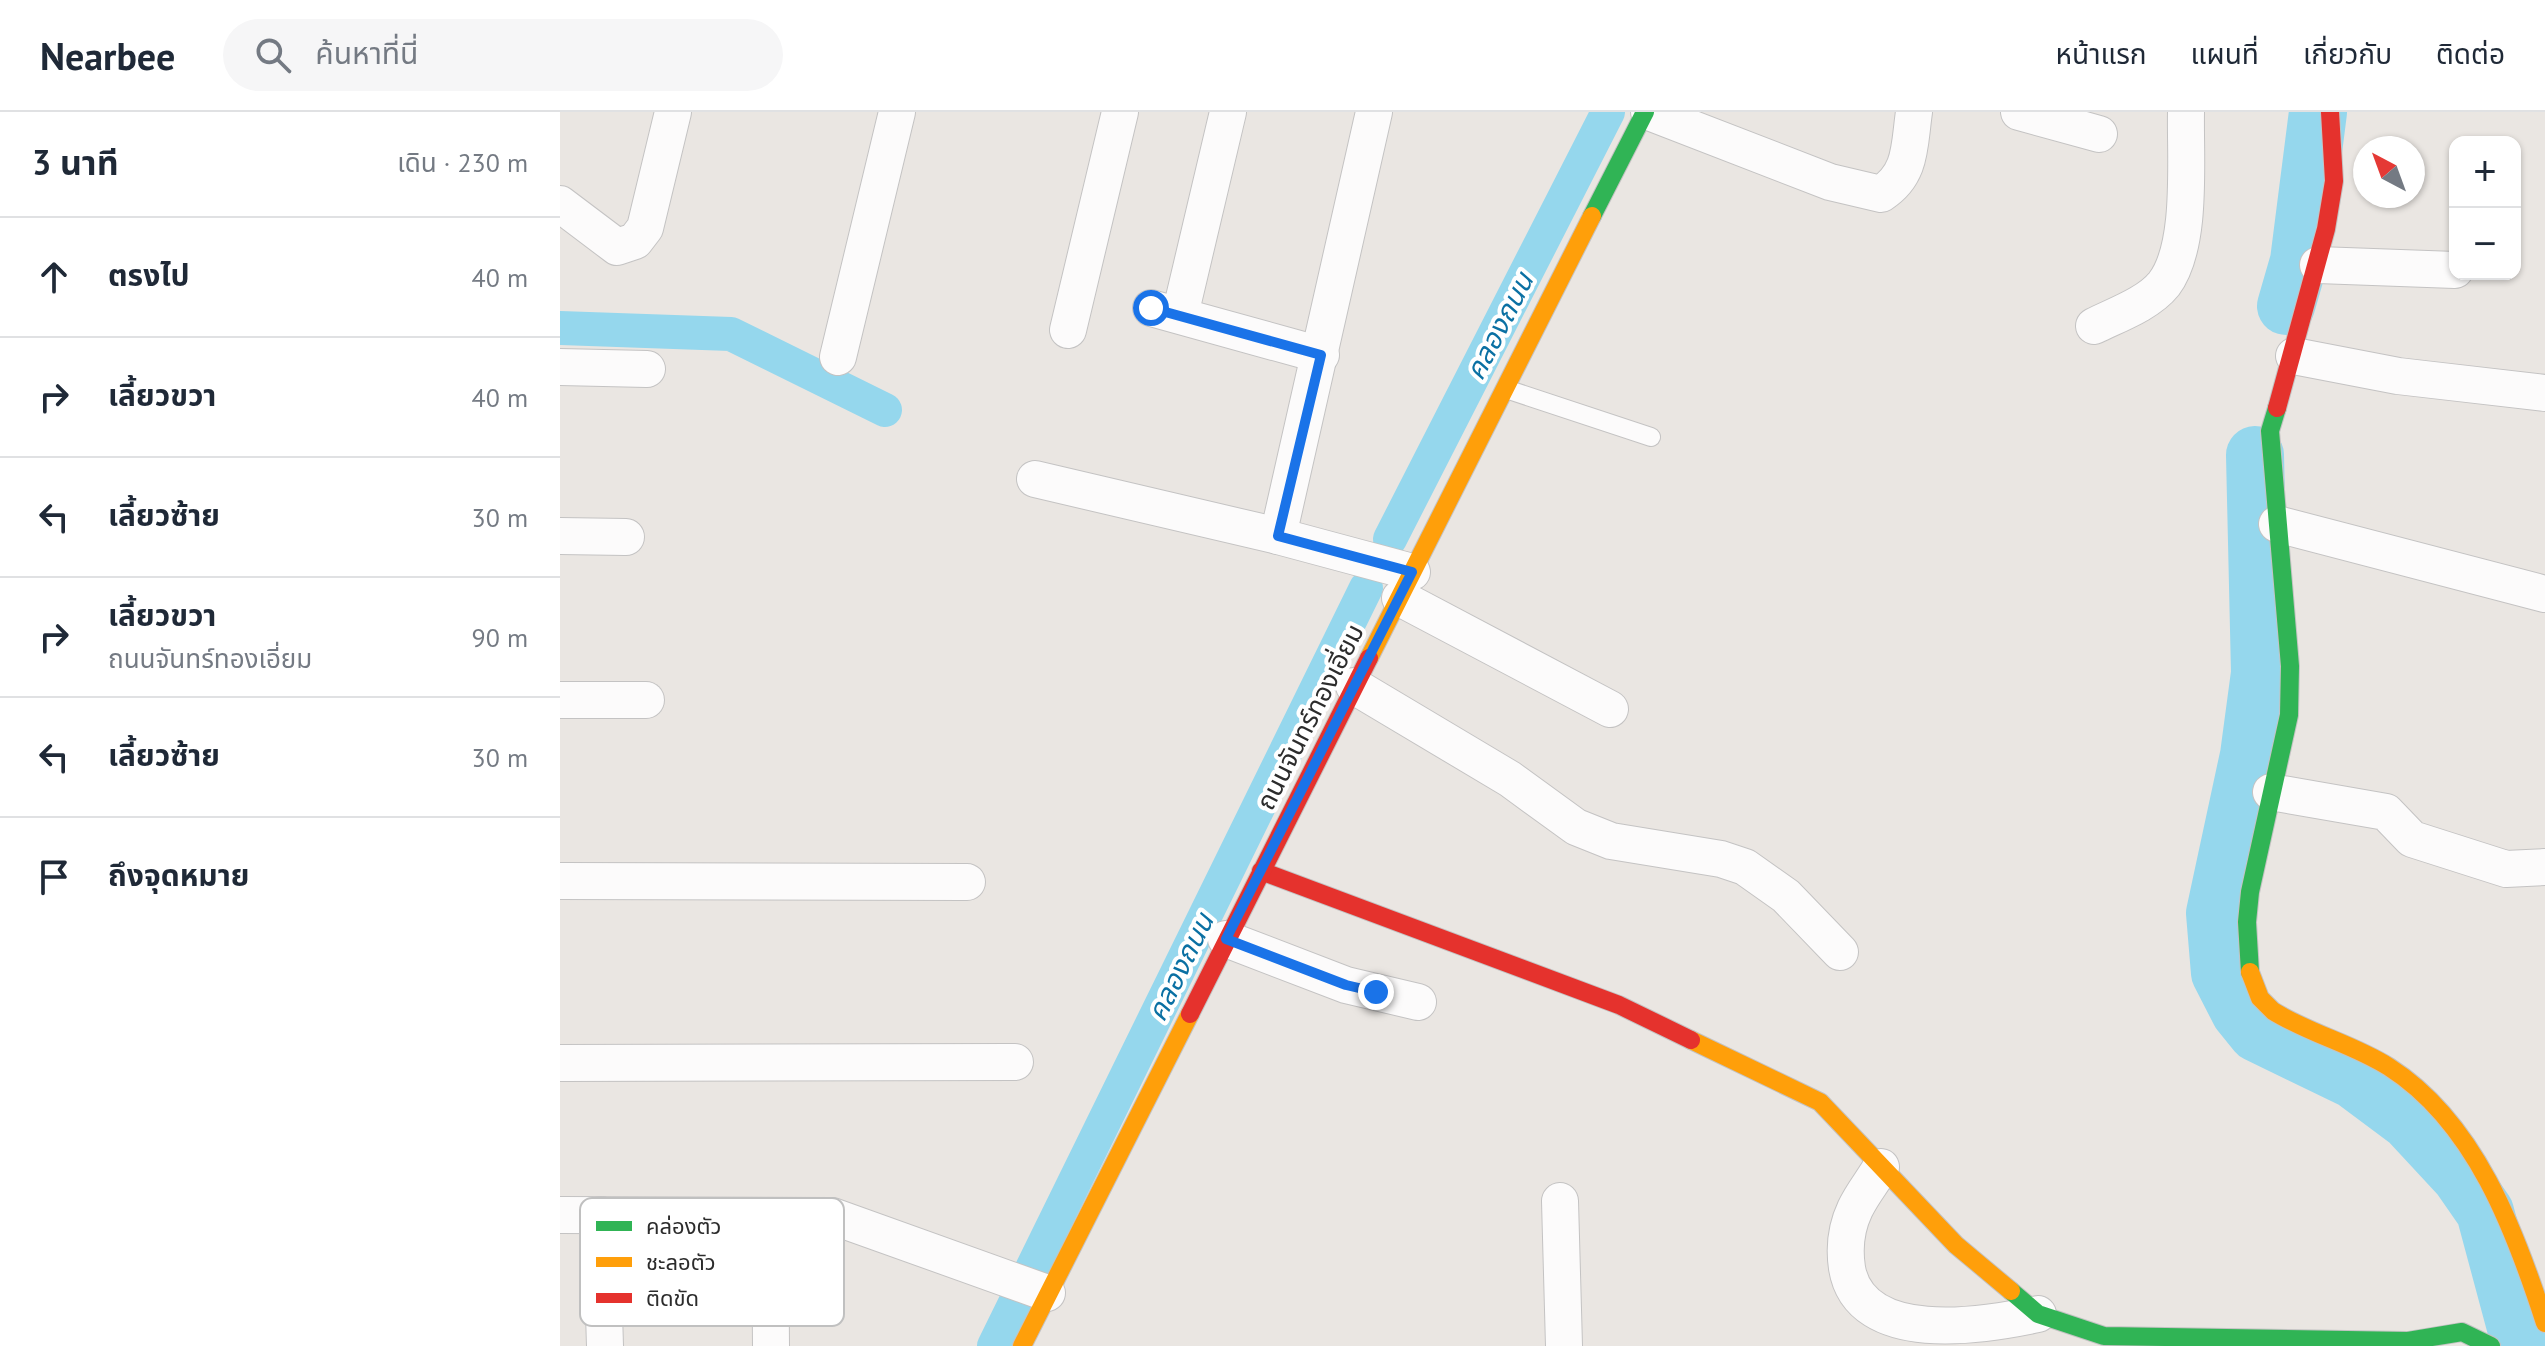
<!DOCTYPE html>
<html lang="th">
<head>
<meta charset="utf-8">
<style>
	body { margin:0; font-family:"PT Sans","Noto Sans Thai",sans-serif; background:#f6f6f7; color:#1f2937 }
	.controls { position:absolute; right:24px; top:24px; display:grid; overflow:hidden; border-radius:16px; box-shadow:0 2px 6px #0004 }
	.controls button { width:72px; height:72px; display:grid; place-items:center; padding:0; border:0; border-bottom:2px solid #e0e1e3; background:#fff; color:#1f2937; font:40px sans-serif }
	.compass { position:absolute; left:1793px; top:24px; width:72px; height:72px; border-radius:50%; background:#fff; box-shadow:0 2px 6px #0004; rotate:319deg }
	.stop { position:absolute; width:24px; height:24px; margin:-18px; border:6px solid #1a73e8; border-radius:50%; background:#fff }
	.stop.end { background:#1a73e8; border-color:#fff; box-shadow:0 2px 8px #0008 }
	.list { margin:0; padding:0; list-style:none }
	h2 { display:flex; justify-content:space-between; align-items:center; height:104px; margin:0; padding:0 32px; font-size:34px }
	h2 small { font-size:26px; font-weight:400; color:#747a83 }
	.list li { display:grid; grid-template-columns:52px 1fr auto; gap:24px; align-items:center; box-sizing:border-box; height:120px; padding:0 32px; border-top:2px solid #e0e1e3 }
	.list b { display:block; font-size:30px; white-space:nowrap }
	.list p { margin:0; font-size:26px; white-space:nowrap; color:#747a83 }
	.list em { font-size:26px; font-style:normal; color:#747a83 }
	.icon { flex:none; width:44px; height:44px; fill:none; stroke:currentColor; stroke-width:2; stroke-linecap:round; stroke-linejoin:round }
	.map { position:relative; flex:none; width:1985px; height:1234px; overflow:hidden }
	header { display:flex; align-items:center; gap:48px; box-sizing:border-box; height:112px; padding:0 40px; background:#fff; border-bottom:2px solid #e0e1e3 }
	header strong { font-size:38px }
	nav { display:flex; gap:44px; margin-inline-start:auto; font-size:28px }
	.search { width:560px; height:72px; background:#f6f6f7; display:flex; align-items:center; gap:20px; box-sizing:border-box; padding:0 28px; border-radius:44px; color:#747a83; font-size:30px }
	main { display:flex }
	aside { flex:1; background:#fff }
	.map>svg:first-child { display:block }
</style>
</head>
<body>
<header>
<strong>Nearbee</strong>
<div class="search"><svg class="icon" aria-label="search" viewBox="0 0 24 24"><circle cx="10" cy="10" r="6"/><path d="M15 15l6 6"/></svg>ค้นหาที่นี่</div>
<nav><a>หน้าแรก</a><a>แผนที่</a><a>เกี่ยวกับ</a><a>ติดต่อ</a></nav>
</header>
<main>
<aside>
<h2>3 นาที<small>เดิน · 230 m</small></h2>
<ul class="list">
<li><svg class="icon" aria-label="ahead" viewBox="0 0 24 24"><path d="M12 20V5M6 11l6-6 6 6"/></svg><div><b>ตรงไป</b></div><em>40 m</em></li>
<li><svg class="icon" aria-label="right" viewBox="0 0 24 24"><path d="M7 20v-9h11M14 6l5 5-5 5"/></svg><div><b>เลี้ยวขวา</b></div><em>40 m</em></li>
<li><svg class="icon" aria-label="left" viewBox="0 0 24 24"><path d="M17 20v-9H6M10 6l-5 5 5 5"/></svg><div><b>เลี้ยวซ้าย</b></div><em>30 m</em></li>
<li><svg class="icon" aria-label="right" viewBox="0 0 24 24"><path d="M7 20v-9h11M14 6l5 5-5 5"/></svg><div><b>เลี้ยวขวา</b><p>ถนนจันทร์ทองเอี่ยม</p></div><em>90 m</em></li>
<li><svg class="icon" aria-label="left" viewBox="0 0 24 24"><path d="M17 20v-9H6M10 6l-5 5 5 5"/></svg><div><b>เลี้ยวซ้าย</b></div><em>30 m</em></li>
<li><svg class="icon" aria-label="arrive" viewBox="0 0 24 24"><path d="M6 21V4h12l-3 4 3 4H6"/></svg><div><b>ถึงจุดหมาย</b></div></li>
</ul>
</aside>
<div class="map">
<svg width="1985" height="1234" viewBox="0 0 1985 1234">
	<rect width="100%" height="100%" fill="#eae6e2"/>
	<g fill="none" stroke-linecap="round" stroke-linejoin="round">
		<g stroke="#95d7ed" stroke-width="34">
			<path d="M0,216l171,6 154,76"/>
			<path d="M830,427l218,-427"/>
			<path d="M434,1234l372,-758"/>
		</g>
		<g stroke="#95d7ed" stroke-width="58">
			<path d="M1726,194l13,-45 19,-149"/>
			<path d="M1695,343l5,218 -11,82 -34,158 5,60 20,39 17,21 97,47 55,41 51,55 25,36 36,134"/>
		</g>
		<defs>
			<path id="lane" d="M946,277l145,48"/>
			<g id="street">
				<path d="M814,0l-96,424 134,36"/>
				<path d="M1089,0l181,70 51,12c31,-20 28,-48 33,-82"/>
				<path d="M1459,0l80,22"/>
				<path d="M0,92l57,43 18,-6 10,-13 28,-116"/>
				<path d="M1758,153l137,5"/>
				<path d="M591,196l170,47"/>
				<path d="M620,203l48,-203"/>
				<path d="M1534,214c22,-11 54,-22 70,-42 29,-38 21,-125 22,-172"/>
				<path d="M508,218l52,-218"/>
				<path d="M1734,244l104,20 147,17"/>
				<path d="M278,245l59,-245"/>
				<path d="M0,255l87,2"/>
				<path d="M475,367l243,57"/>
				<path d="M1717,412l268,70"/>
				<path d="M0,424l66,1"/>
				<path d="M840,486l210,111"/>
				<path d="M794,574l156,93 66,48 35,14 110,18 24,8 41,29 54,56"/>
				<path d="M0,588h86"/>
				<path d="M1711,680l115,20 26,27 94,30 39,-2"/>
				<path d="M0,769l407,1"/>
				<path d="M666,827l120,46 72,17"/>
				<path d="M0,951l455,-1"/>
				<path d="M1321,1055c-8,14 -19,27 -26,42 -9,19 -11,39 -8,59 13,78 135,58 191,46"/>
				<path d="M1000,1089l4,145"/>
				<path d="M0,1103l272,1 215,77"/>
				<path d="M41,1103l4,131"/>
				<path d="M210,1104l1,130"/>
			</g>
			<g id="fast">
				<path d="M1032,104l53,-104"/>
				<path d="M1690,860l-3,-50 3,-30 39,-177 1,-49 -20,-235 7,-23"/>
				<path d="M1451,1179l27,23 66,22 304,5 54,-9 29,14"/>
			</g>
			<g id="slow">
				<path d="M809,546l223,-442"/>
				<path d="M1690,860l10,26 13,13c37,23 80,33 116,56 86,55 126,163 156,256"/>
				<path d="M1131,928l129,62 136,143 55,46"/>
				<path d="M462,1234l168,-332"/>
			</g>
			<g id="jam">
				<path d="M1717,296l49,-179 8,-48 -4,-69"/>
				<path d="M701,759l358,134 72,35"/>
				<path d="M630,902l179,-356"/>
			</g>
		</defs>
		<use href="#lane" stroke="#c4c3c3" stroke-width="20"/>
		<use href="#street" stroke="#c4c3c3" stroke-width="38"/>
		<use href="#fast" stroke="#c4c3c3" stroke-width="20"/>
		<use href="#slow" stroke="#c4c3c3" stroke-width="20"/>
		<use href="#jam" stroke="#c4c3c3" stroke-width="20"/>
		<use href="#lane" stroke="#fcfbfb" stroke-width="18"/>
		<use href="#street" stroke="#fcfbfb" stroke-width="36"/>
		<use href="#fast" stroke="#30b455" stroke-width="18"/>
		<use href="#slow" stroke="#ff9f0a" stroke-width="18"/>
		<use href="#jam" stroke="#e5322d" stroke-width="18"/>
	</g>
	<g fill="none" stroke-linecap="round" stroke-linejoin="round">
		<path stroke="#1a73e8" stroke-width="10" d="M591,196l170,47 -43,181 134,36 -186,367 120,46 30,7"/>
	</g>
	<g text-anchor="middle" stroke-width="8" stroke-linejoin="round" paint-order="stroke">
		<g font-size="26" fill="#2c2c2c" stroke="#fff">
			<text transform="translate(750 605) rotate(-63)" y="9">ถนนจันทร์ทองเอี่ยม</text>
		</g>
		<g font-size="28" font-style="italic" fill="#0a70a3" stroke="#fff">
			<text transform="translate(939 214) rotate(-63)" y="10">คลองถนน</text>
			<text transform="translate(620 855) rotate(-64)" y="10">คลองถนน</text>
		</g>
	</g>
	<rect x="20" y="1086" width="264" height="128" rx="12" fill="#fff" stroke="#c0c0c0" stroke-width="2"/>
	<rect x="36" y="1109" width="36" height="10" fill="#30b455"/>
	<rect x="36" y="1145" width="36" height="10" fill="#ff9f0a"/>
	<rect x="36" y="1181" width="36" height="10" fill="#e5322d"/>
	<g font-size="22" fill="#2c2c2c">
		<text x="86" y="1122">คล่องตัว</text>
		<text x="86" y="1158">ชะลอตัว</text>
		<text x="86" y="1194">ติดขัด</text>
	</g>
</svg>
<div class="controls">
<button>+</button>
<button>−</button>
</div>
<svg class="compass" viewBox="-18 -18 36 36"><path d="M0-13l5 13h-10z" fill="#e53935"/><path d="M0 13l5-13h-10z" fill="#747a83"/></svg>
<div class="stop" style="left:591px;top:196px"></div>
<div class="stop end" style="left:816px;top:880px"></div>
</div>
</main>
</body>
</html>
